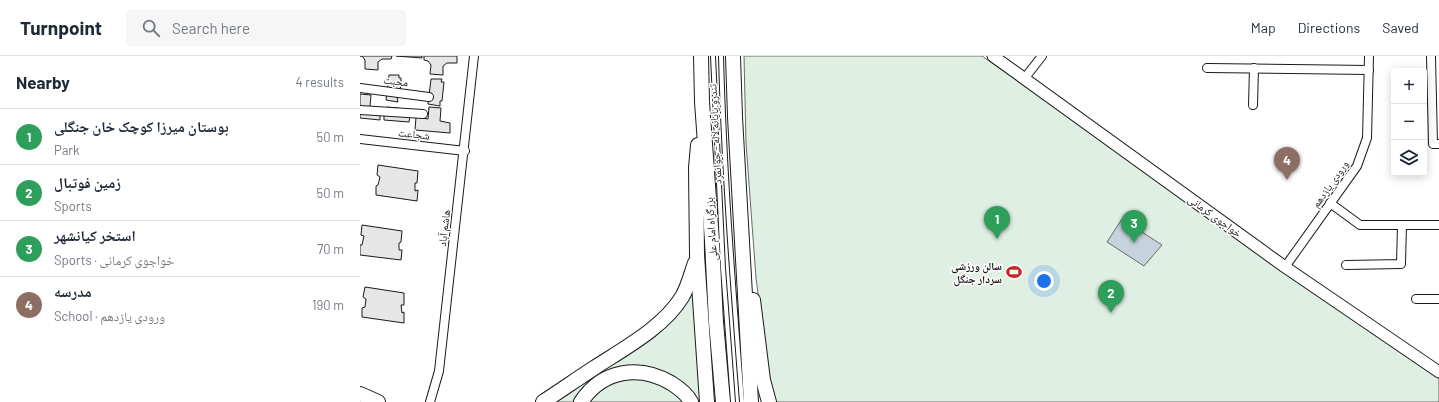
<!DOCTYPE html>
<html lang="en">
<head>
<meta charset="utf-8">
<style>
	body { margin:0; font-family:Barlow,"Noto Naskh Arabic",sans-serif; background:#f6f6f7; color:#1f2937 }
	.controls { position:absolute; right:12px; top:12px; display:grid; overflow:hidden; border-radius:4px; box-shadow:0 2px 10px #0003 }
	.controls button { width:36px; height:36px; display:grid; place-items:center; padding:0; border:0; border-bottom:1px solid #e0e1e3; background:#fff; color:#1f2937; font:20px sans-serif }
	.you { position:absolute; left:684px; top:225px; width:14px; height:14px; margin:-10px; border:3px solid #fff; border-radius:50%; background:#1a73e8; box-shadow:0 0 0 6px #1a73e833 }
	.badge { display:grid; place-items:center; width:26px; height:26px; border-radius:50%; background:#111827; color:#fff; font-size:13px; font-weight:700 }
	.pin { position:absolute; translate:-50% -33px; filter:drop-shadow(0 1px 2px #0008) }
	.pin::after { content:''; position:absolute; top:21px; width:14px; height:12px; background:inherit; clip-path:polygon(0 0,100% 0,50% 100%) }
	.list { margin:0; padding:0; list-style:none }
	h2 { display:flex; justify-content:space-between; align-items:center; height:52px; margin:0; padding:0 16px; font-size:17px }
	h2 small { font-size:13px; font-weight:400; color:#747a83 }
	.list li { display:grid; grid-template-columns:26px 1fr auto; gap:12px; align-items:center; box-sizing:border-box; height:56px; padding:0 16px; border-top:1px solid #e0e1e3 }
	.list b { display:block; font-size:15px; white-space:nowrap }
	.list p { margin:0; font-size:13px; white-space:nowrap; color:#747a83 }
	.list em { font-size:13px; font-style:normal; color:#747a83 }
	.icon { flex:none; width:22px; height:22px; fill:none; stroke:currentColor; stroke-width:2; stroke-linecap:round; stroke-linejoin:round }
	.map { position:relative; flex:none; width:1079px; height:346px; overflow:hidden }
	header { display:flex; align-items:center; gap:24px; box-sizing:border-box; height:56px; padding:0 20px; background:#fff; border-bottom:1px solid #e0e1e3 }
	header strong { font-size:19px }
	nav { display:flex; gap:22px; margin-inline-start:auto; font-size:14px }
	.search { width:280px; height:36px; background:#f6f6f7; display:flex; align-items:center; gap:10px; box-sizing:border-box; padding:0 14px; border-radius:4px; color:#747a83; font-size:15px }
	main { display:flex }
	aside { flex:1; background:#fff }
	.map>svg:first-child { display:block }
</style>
</head>
<body>
<header>
<strong>Turnpoint</strong>
<div class="search"><svg class="icon" aria-label="search" viewBox="0 0 24 24"><circle cx="10" cy="10" r="6"/><path d="M15 15l6 6"/></svg>Search here</div>
<nav><a>Map</a><a>Directions</a><a>Saved</a></nav>
</header>
<main>
<aside>
<h2>Nearby<small>4 results</small></h2>
<ul class="list">
<li><span class="badge" style="background:#2e9e5b">1</span><div><b>بوستان میرزا کوچک خان جنگلی</b><p>Park</p></div><em>50 m</em></li>
<li><span class="badge" style="background:#2e9e5b">2</span><div><b>زمین فوتبال</b><p>Sports</p></div><em>50 m</em></li>
<li><span class="badge" style="background:#2e9e5b">3</span><div><b>استخر کیانشهر</b><p>Sports · خواجوی کرمانی</p></div><em>70 m</em></li>
<li><span class="badge" style="background:#8d6e63">4</span><div><b>مدرسه</b><p>School · ورودی یازدهم</p></div><em>190 m</em></li>
</ul>
</aside>
<div class="map">
<svg width="1079" height="346" viewBox="0 0 1079 346">
	<rect width="100%" height="100%" fill="#fff"/>
	<g fill="#e0efe3" stroke="#6a6a6a">
		<path d="M384,0h238l457,323v23h-667l-16,-124 -10,-135z"/>
		<path d="M336,218l8,128h-8l-61,-36 -59,36h-28l77,-50z"/>
		<path d="M265,320l35,4 27,22h-100l6,-8z"/>
	</g>
	<path fill="#c6d2dc" stroke="#6a6a6a" d="M762,163l40,26 -18,21 -37,-24z"/>
	<g fill="#e6e6e6" stroke="#1a1a1a">
		<path d="M0,0h32l-1,3h-9l-4,3v8l-13,-1v-9l-3,-4z"/>
		<path d="M36,0h26v2z"/>
		<path d="M64,0h33v7h-10l-4,3v9l-13,-1 1,-9 -3,-4 -4,-1z"/>
		<path d="M29,19h10v3h2l-1,19h-3l1,5 -12,-2z"/>
		<path d="M71,23h11l-1,3h3l-2,19h-2v5l-12,-2z"/>
		<path d="M0,38l11,1 -1,12 10,2v11l-20,-2z"/>
		<path d="M27,51l19,2v2l5,-1 -2,12 -25,-2v-10h3z"/>
		<path d="M69,51l12,1 -1,13 10,2v10l-35,-3 1,-13 12,2z"/>
		<path d="M18,109l40,6 -1,12h-2v8l3,-1 -1,11 -41,-6v-9l2,-1 2,-8 -3,-2z"/>
		<path d="M2,169l40,6 -1,11 -2,1v7h3l-1,10 -41,-5v-10h2l2,-9 -3,-1z"/>
		<path d="M5,231l39,6v12h-3l1,8 2,-1v11l-42,-6v-9l3,-1 1,-8 -3,-2z"/>
	</g>
	<g fill="none" stroke-linecap="round" stroke-linejoin="round">
		<defs>
			<g id="service">
				<path d="M353,0l10,212 10,134"/>
				<path d="M361,0c3,116 12,231 21,346"/>
			</g>
			<g id="minor">
				<path d="M1071,0l2,88h6"/>
				<path d="M847,12l162,2"/>
				<path d="M664,23l18,-23"/>
				<path d="M0,32l69,9"/>
				<path d="M893,49l1,-37"/>
				<path d="M0,54l63,4"/>
				<path d="M0,83l105,12"/>
				<path d="M970,147l30,22h79"/>
				<path d="M986,209l55,-1 1,-39"/>
				<path d="M925,211l72,-101 10,-28 2,-82"/>
				<path d="M1056,243h23"/>
				<path d="M70,346l9,-31 35,-315"/>
			</g>
			<path id="secondary" d="M633,0l292,211 154,105"/>
			<g id="trunk">
				<path d="M341,0l1,46 10,139 4,81 7,80"/>
				<path d="M373,0l2,61 16,285"/>
				<path d="M338,89l-2,23 1,87 10,147"/>
				<path d="M393,244l10,80 6,22"/>
				<path d="M0,338l18,8"/>
				<path d="M183,346c17,-11 34,-23 51,-34 29,-19 69,-40 88,-71 6,-10 9,-23 13,-34"/>
				<path d="M221,346c21,-32 58,-38 90,-19 8,5 16,11 20,19"/>
			</g>
		</defs>
		<use href="#service" stroke="#1a1a1a" stroke-width="6"/>
		<use href="#minor" stroke="#1a1a1a" stroke-width="10"/>
		<use href="#secondary" stroke="#1a1a1a" stroke-width="13"/>
		<use href="#trunk" stroke="#1a1a1a" stroke-width="16"/>
		<use href="#service" stroke="#fff" stroke-width="4"/>
		<use href="#minor" stroke="#fff" stroke-width="8"/>
		<use href="#secondary" stroke="#fff" stroke-width="11"/>
		<use href="#trunk" stroke="#fff" stroke-width="14"/>
	</g>
	<defs>
		<symbol id="stadium-bare" viewBox="-9 -9 18 18"><path d="M0-5a6.5 5 0 1 0 0 10a6.5 5 0 1 0 0-10ZM-3.5-1.8h7v3.6h-7Z" fill="#c62828" stroke="#fff" stroke-width="2.5" paint-order="stroke"/></symbol>
	</defs>
	<g fill-rule="evenodd">
		<use href="#stadium-bare" x="643" y="205" width="22" height="22"/>
	</g>
	<g text-anchor="middle" stroke-width="3" stroke-linejoin="round" paint-order="stroke">
		<g font-size="11" fill="#1a1a1a" stroke="#fff">
			<text transform="translate(36 25) rotate(7)" y="4">محبت</text>
			<text transform="translate(54 78) rotate(6)" y="4">شجاعت</text>
			<text transform="translate(355 78) rotate(-93)" y="4">تندرو پایانه لاله - جوانمرد</text>
			<text transform="translate(970 128) rotate(-55)" y="4">ورودی یازدهم</text>
			<text transform="translate(855 160) rotate(36)" y="4">خواجوی کرمانی</text>
			<text transform="translate(84 172) rotate(-83)" y="4">هاشم آباد</text>
			<text transform="translate(351 173) rotate(-94)" y="4">بزرگراه امام علی</text>
		</g>
		<g font-size="11" font-weight="bold" fill="#1a1a1a" stroke="#fff" text-anchor="end">
			<text x="642" y="214">سالن ورزشی<tspan x="642" dy="13">سردار جنگل</tspan></text>
		</g>
	</g>
</svg>
<div class="controls">
<button>+</button>
<button>−</button>
<button><svg class="icon" aria-label="layers" viewBox="0 0 24 24"><path d="M12 4l9 5-9 5-9-5zM3 14l9 5 9-5"/></svg></button>
</div>
<div class="you"></div>
<div class="pin badge" style="left:637px;top:183px;background:#2e9e5b">1</div>
<div class="pin badge" style="left:751px;top:257px;background:#2e9e5b">2</div>
<div class="pin badge" style="left:774px;top:187px;background:#2e9e5b">3</div>
<div class="pin badge" style="left:927px;top:124px;background:#8d6e63">4</div>
</div>
</main>
</body>
</html>
